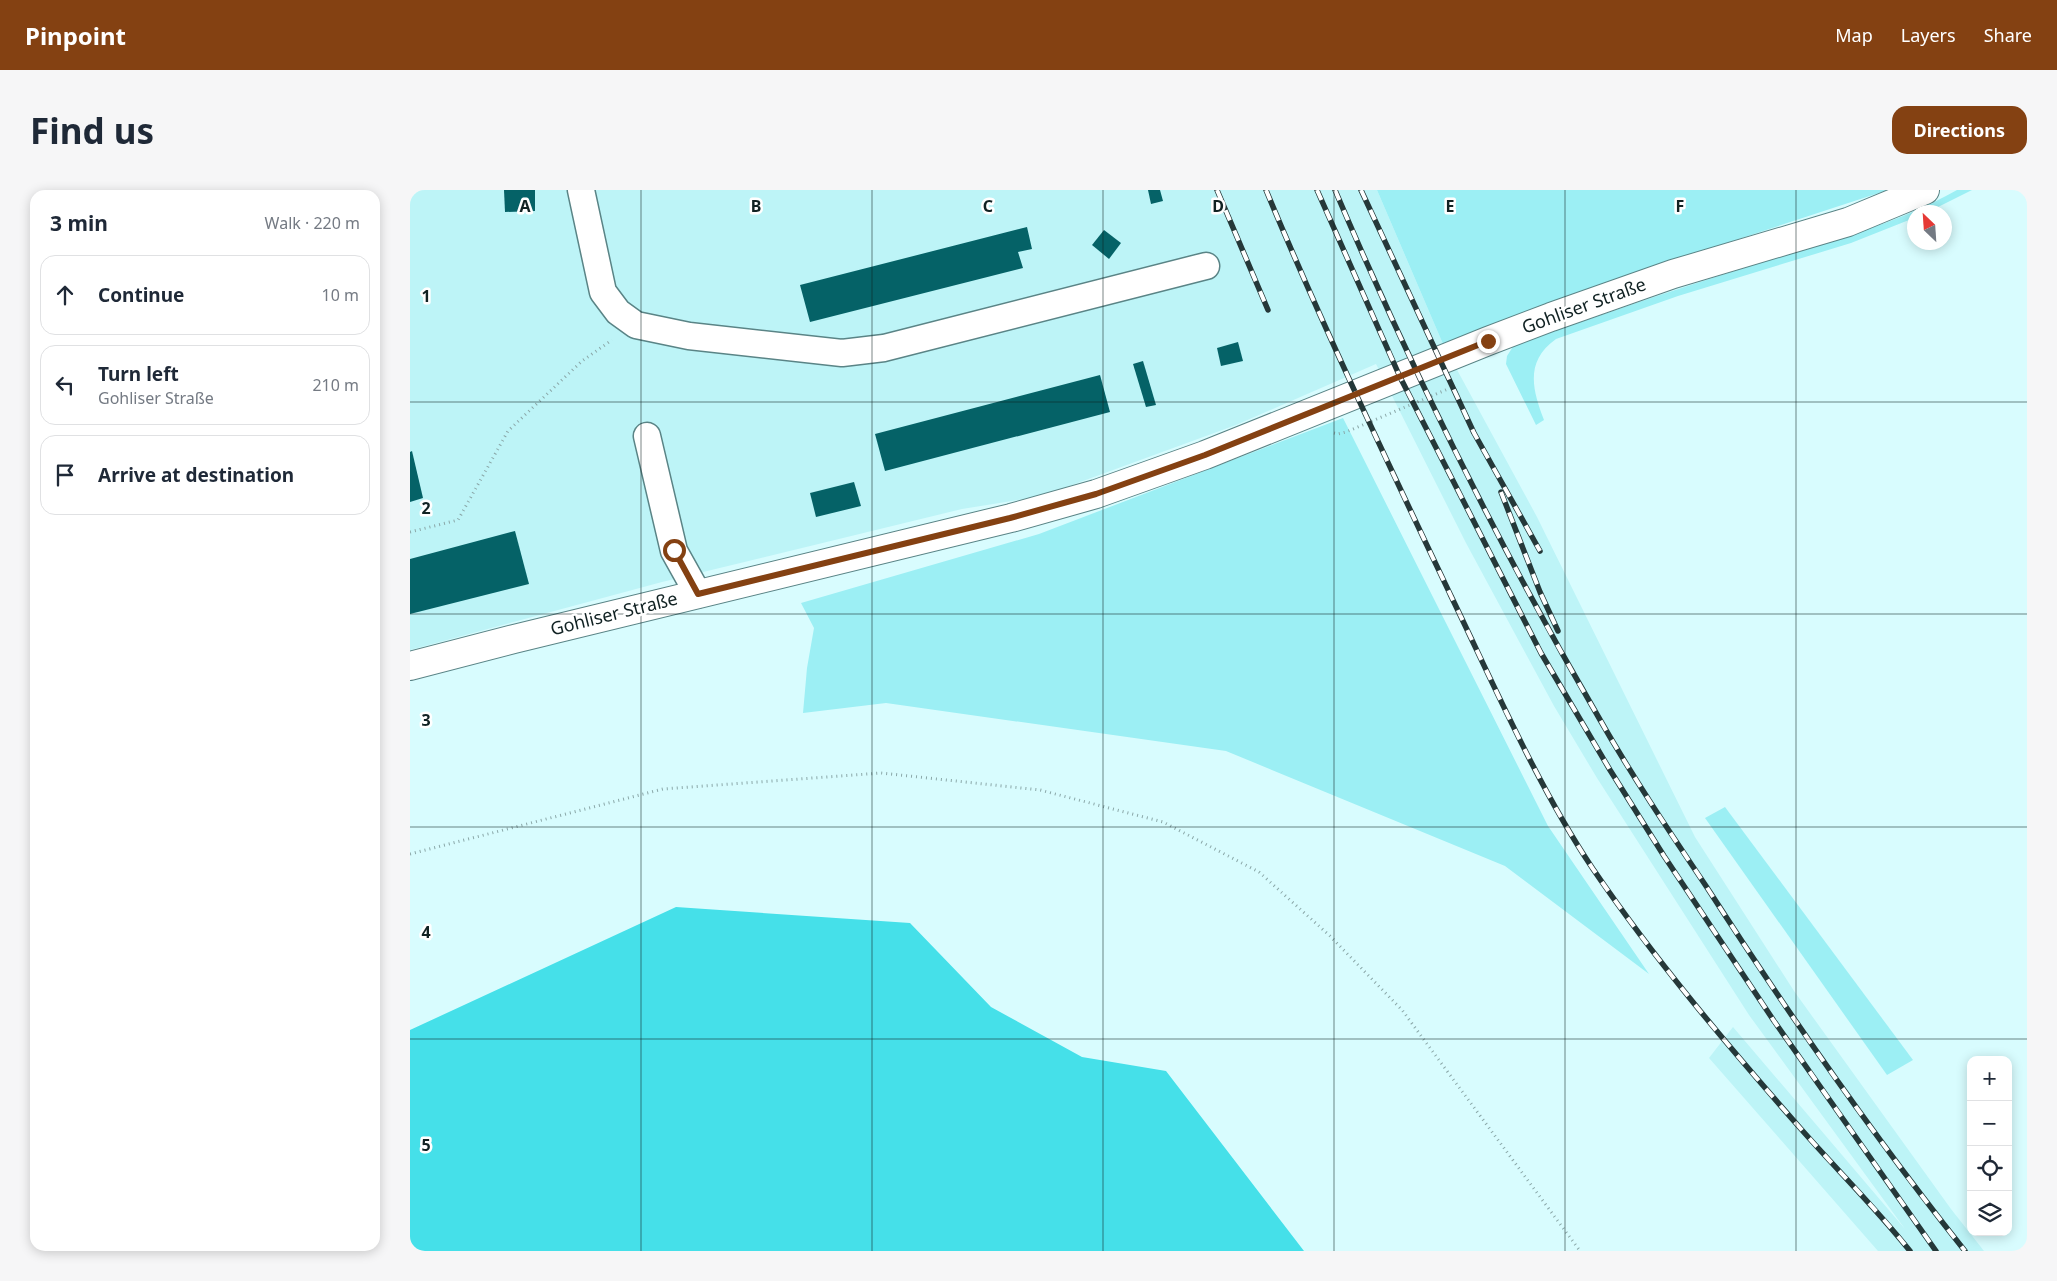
<!DOCTYPE html>
<html lang="en">
<head>
<meta charset="utf-8">
<style>
	body { margin:0; font-family:"Noto Sans",sans-serif; background:#f6f6f7; color:#1f2937 }
	.controls { position:absolute; right:15px; bottom:15px; display:grid; overflow:hidden; border-radius:10px; box-shadow:0 2px 12px #0003 }
	.controls button { width:45px; height:45px; display:grid; place-items:center; padding:0; border:0; border-bottom:1px solid #e0e1e3; background:#fff; color:#1f2937; font:25px sans-serif }
	.compass { position:absolute; left:1497px; top:15px; width:45px; height:45px; border-radius:50%; background:#fff; box-shadow:0 2px 12px #0003; rotate:335deg }
	.stop { position:absolute; width:15px; height:15px; margin:-11px; border:4px solid #844112; border-radius:50%; background:#fff }
	.stop.end { background:#844112; border-color:#fff; box-shadow:0 1px 5px #0008 }
	.list { margin:0; padding:0; list-style:none }
	h2 { display:flex; justify-content:space-between; align-items:center; height:65px; margin:0; padding:0 20px; font-size:21px }
	h2 small { font-size:16px; font-weight:400; color:#747a83 }
	.list li { display:grid; grid-template-columns:32px 1fr auto; gap:15px; align-items:center; box-sizing:border-box; height:80px; margin:0 10px 10px; padding:0 10px; border:1px solid #e0e1e3; border-radius:15px }
	.list b { display:block; font-size:19px; white-space:nowrap }
	.list p { margin:0; font-size:16px; white-space:nowrap; color:#747a83 }
	.list em { font-size:16px; font-style:normal; color:#747a83 }
	.icon { flex:none; width:28px; height:28px; fill:none; stroke:currentColor; stroke-width:2; stroke-linecap:round; stroke-linejoin:round }
	.map { position:relative; flex:none; width:1617px; height:1061px; overflow:hidden; border-radius:15px }
	header { display:flex; align-items:center; gap:30px; box-sizing:border-box; height:70px; padding:0 25px; background:#844112; color:#fff }
	header strong { font-size:24px }
	nav { display:flex; gap:28px; margin-inline-start:auto; font-size:18px }
	.intro { display:flex; align-items:center; justify-content:space-between; box-sizing:border-box; height:120px; padding:0 30px }
	h1 { margin:0; font-size:35px }
	.button { padding:12px 22px; border-radius:15px; background:#844112; color:#fff; font-size:18px; font-weight:700 }
	main { display:flex; gap:30px; padding:0 30px }
	aside { flex:1; background:#fff; border-radius:15px; box-shadow:0 2px 12px #0003 }
	.map>svg:first-child { display:block }
</style>
</head>
<body>
<header>
<strong>Pinpoint</strong>
<nav><a>Map</a><a>Layers</a><a>Share</a></nav>
</header>
<div class="intro"><h1>Find us</h1><a class="button">Directions</a></div>
<main>
<aside>
<h2>3 min<small>Walk · 220 m</small></h2>
<ul class="list">
<li><svg class="icon" aria-label="ahead" viewBox="0 0 24 24"><path d="M12 20V5M6 11l6-6 6 6"/></svg><div><b>Continue</b></div><em>10 m</em></li>
<li><svg class="icon" aria-label="left" viewBox="0 0 24 24"><path d="M17 20v-9H6M10 6l-5 5 5 5"/></svg><div><b>Turn left</b><p>Gohliser Straße</p></div><em>210 m</em></li>
<li><svg class="icon" aria-label="arrive" viewBox="0 0 24 24"><path d="M6 21V4h12l-3 4 3 4H6"/></svg><div><b>Arrive at destination</b></div></li>
</ul>
</aside>
<div class="map">
<svg width="1617" height="1061" viewBox="0 0 1617 1061">
	<rect width="100%" height="100%" fill="#d8fcfe"/>
	<path fill="#bdf4f7" d="M0,0h967l66,154 94,173 158,320 99,154 157,218 33,42h-106l-169,-193 24,-31 172,202 -156,-214 -152,-237 -43,-72 -88,-163 -90,-179 -140,61 -194,71 -80,13 -300,73 -252,68z"/>
	<g fill="#9ceff4">
		<path d="M967,0h511l-247,81 -198,73z"/>
		<path d="M1547,0h15l-44,22h-14v6l-63,25 -173,53 -122,43c-31,22 -24,50 -12,81l-8,5 -30,-61 1,-8 7,-11c76,-26 152,-53 230,-77 71,-23 148,-41 213,-78z"/>
		<path d="M933,228l205,408 101,148 -144,-108 -279,-115 -340,-48 -83,10 4,-45 7,-40 -13,-25 238,-69z"/>
		<path d="M1315,617l188,253 -26,15 -182,-257z"/>
	</g>
	<path fill="#45e0e9" d="M266,717l234,16 81,84 91,50 84,14 138,180h-894v-221z"/>
	<g fill="#056267">
		<path d="M94,0h31v21l-30,1z"/>
		<path d="M738,0h12l3,11 -12,3z"/>
		<path d="M617,37l5,22 -14,3 5,16 -213,54 -10,-37z"/>
		<path d="M694,40l17,13 -12,16 -17,-14z"/>
		<path d="M828,152l5,19 -22,5 -4,-18z"/>
		<path d="M733,171l13,44 -10,2 -13,-43z"/>
		<path d="M690,185l10,37 -225,59 -10,-37z"/>
		<path d="M2,261l11,47 -13,4v-50z"/>
		<path d="M444,292l7,24 -45,11 -6,-24z"/>
		<path d="M105,341l14,53 -119,30v-55z"/>
	</g>
	<g fill="none" stroke-linecap="round" stroke-linejoin="round">
		<defs>
			<g id="minor">
				<path d="M171,0l22,102 15,20 18,13 53,11 153,17 42,-5 322,-82"/>
				<path d="M237,246l27,115 24,43"/>
			</g>
			<path id="major" d="M0,476l104,-27 497,-121 85,-24 109,-39 283,-114 63,-24 122,-43 175,-52 77,-32"/>
		</defs>
		<use href="#minor" stroke="#5a8486" stroke-width="29"/>
		<use href="#major" stroke="#5a8486" stroke-width="30"/>
		<g stroke="#8aa7a8" stroke-width="3" stroke-dasharray="1 4" stroke-linecap="butt">
			<path d="M924,243l4,1 8,-2 102,-43"/>
			<path d="M0,342l48,-12 50,-89 74,-70 30,-21"/>
			<path d="M0,664l253,-65 218,-16 159,17 123,32 96,50 71,64 72,74 178,241"/>
		</g>
		<use href="#minor" stroke="#fff" stroke-width="26"/>
		<use href="#major" stroke="#fff" stroke-width="28"/>
		<defs>
			<g id="rail">
				<path d="M807,0l51,120"/>
				<path d="M856,0c57,137 121,271 185,406 43,89 87,191 142,273 62,91 135,177 208,260 36,41 75,79 109,122"/>
				<path d="M907,0l83,187 141,276 69,117 54,86 110,165 162,230"/>
				<path d="M925,0c77,181 165,358 264,528 33,58 70,113 107,168 81,126 166,248 259,365"/>
				<path d="M951,0l113,243 66,118"/>
				<path d="M1091,302l39,100 18,39"/>
			</g>
		</defs>
		<use href="#rail" stroke="#253839" stroke-width="5.5"/>
		<use href="#rail" stroke="#fff" stroke-width="4" stroke-dasharray="11" stroke-linecap="butt"/>
	</g>
	<g fill="none" stroke-linecap="round" stroke-linejoin="round">
		<path stroke="#844112" stroke-width="6" d="M264,360l24,44 312,-76 86,-24 109,-39 283,-114"/>
	</g>
	<path fill="none" stroke="#112223" stroke-width="1" stroke-opacity="0.55" d="M231,0v1061M462,0v1061M693,0v1061M924,0v1061M1155,0v1061M1386,0v1061M0,212h1617M0,424h1617M0,637h1617M0,849h1617"/>
	<g text-anchor="middle" stroke-width="5" stroke-linejoin="round" paint-order="stroke">
		<g font-size="18" fill="#112223" stroke="#fff">
			<text transform="translate(1174 116) rotate(-20)" y="6">Gohliser Straße</text>
			<text transform="translate(204 424) rotate(-14)" y="6">Gohliser Straße</text>
		</g>
	</g>
	<g font-size="16" text-anchor="middle" font-weight="bold" fill="#112223" stroke="#fff" stroke-width="5" stroke-linejoin="round" paint-order="stroke">
		<text x="115" y="22">A</text>
		<text x="346" y="22">B</text>
		<text x="578" y="22">C</text>
		<text x="808" y="22">D</text>
		<text x="1040" y="22">E</text>
		<text x="1270" y="22">F</text>
		<text x="16" y="112">1</text>
		<text x="16" y="324">2</text>
		<text x="16" y="536">3</text>
		<text x="16" y="748">4</text>
		<text x="16" y="961">5</text>
	</g>
</svg>
<div class="controls">
<button>+</button>
<button>−</button>
<button><svg class="icon" aria-label="locate" viewBox="0 0 24 24"><circle cx="12" cy="12" r="6"/><path d="M12 2v4M12 18v4M2 12h4M18 12h4"/></svg></button>
<button><svg class="icon" aria-label="layers" viewBox="0 0 24 24"><path d="M12 4l9 5-9 5-9-5zM3 14l9 5 9-5"/></svg></button>
</div>
<svg class="compass" viewBox="-18 -18 36 36"><path d="M0-13l5 13h-10z" fill="#e53935"/><path d="M0 13l5-13h-10z" fill="#747a83"/></svg>
<div class="stop" style="left:264px;top:360px"></div>
<div class="stop end" style="left:1078px;top:151px"></div>
</div>
</main>
</body>
</html>
